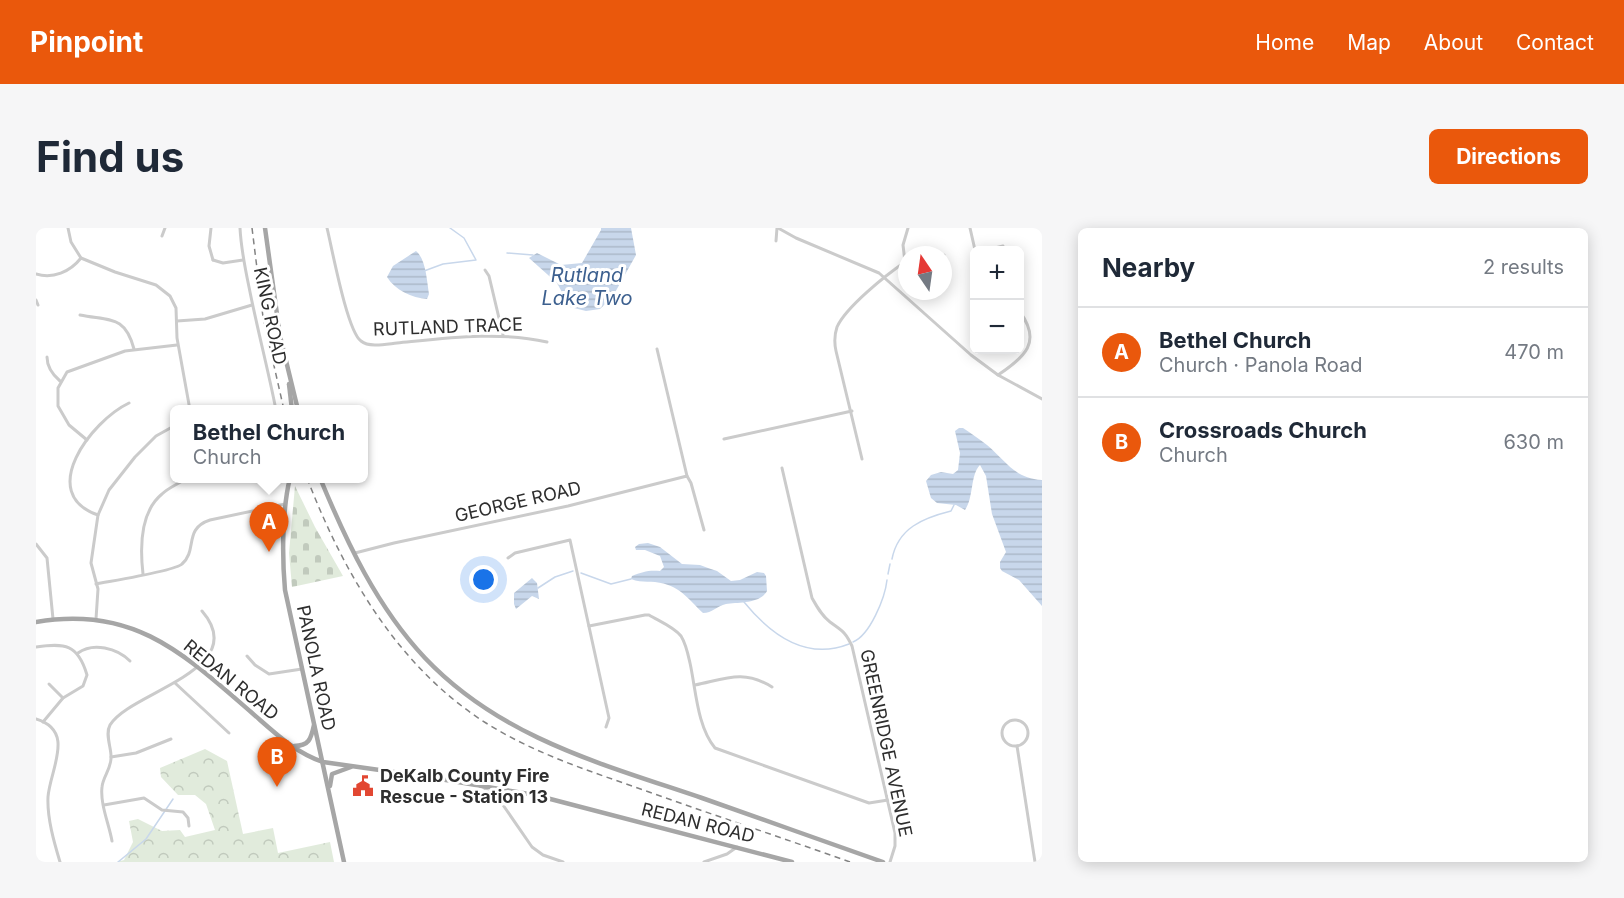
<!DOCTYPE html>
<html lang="en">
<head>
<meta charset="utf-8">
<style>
	body { margin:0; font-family:Inter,sans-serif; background:#f6f6f7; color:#1f2937 }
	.controls { position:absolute; right:18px; top:18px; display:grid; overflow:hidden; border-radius:9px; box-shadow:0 3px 15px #0003 }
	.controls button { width:54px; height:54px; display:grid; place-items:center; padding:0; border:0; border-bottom:2px solid #e0e1e3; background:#fff; color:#1f2937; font:30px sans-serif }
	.compass { position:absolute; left:862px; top:18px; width:54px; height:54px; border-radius:50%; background:#fff; box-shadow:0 3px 15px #0003; rotate:347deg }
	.you { position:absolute; left:448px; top:352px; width:21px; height:21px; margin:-15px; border:4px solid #fff; border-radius:50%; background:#1a73e8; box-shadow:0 0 0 9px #1a73e833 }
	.badge { display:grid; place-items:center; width:39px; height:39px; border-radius:50%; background:#ea580c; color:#fff; font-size:20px; font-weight:700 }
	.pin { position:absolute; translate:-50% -50px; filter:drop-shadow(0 2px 3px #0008) }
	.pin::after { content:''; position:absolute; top:32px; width:21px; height:18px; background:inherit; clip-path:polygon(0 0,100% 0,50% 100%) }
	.popup { position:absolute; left:134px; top:177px; width:198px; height:78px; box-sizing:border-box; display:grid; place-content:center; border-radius:9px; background:#fff; filter:drop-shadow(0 2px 4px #0005); font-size:20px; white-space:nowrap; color:#747a83 }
	.popup b { font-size:22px; color:#1f2937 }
	.popup::after { content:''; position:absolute; left:50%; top:100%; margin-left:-12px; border:12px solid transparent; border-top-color:#fff }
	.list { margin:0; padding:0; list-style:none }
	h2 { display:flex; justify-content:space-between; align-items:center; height:78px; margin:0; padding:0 24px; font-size:26px }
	h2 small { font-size:20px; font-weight:400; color:#747a83 }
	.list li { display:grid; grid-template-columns:39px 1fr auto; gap:18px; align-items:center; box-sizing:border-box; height:90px; padding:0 24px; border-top:2px solid #e0e1e3 }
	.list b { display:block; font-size:22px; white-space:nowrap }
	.list p { margin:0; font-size:20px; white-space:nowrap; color:#747a83 }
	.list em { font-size:20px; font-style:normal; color:#747a83 }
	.map { position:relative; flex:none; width:1006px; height:634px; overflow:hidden; border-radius:9px }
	header { display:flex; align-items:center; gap:36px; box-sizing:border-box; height:84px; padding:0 30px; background:#ea580c; color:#fff }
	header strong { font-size:28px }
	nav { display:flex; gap:33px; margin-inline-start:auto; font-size:21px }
	.intro { display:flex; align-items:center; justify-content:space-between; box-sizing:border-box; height:144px; padding:0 36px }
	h1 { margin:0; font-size:42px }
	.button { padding:15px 27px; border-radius:9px; background:#ea580c; color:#fff; font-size:21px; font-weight:700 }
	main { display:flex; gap:36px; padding:0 36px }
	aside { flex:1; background:#fff; border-radius:9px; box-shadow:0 3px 15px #0003 }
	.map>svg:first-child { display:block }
</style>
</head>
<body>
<header>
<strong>Pinpoint</strong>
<nav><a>Home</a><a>Map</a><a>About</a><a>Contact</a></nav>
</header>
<div class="intro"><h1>Find us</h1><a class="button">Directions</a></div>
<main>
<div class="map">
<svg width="1006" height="634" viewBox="0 0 1006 634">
	<defs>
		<pattern id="forest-crowns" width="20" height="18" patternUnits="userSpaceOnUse" patternTransform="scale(1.5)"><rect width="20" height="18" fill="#e1ebdc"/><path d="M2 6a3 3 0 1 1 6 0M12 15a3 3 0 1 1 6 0" fill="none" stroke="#c1cabd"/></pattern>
		<pattern id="cemetery-stones" width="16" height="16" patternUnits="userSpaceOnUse" patternTransform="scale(1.5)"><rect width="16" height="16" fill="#e1ebdc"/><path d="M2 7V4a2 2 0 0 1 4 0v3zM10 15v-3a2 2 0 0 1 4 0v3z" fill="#c1cabd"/></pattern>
		<pattern id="water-rules" width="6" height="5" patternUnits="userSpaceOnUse" patternTransform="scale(1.5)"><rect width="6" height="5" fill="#c8d7eb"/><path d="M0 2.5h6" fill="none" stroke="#acb9ca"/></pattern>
	</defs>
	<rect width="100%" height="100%" fill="#fff"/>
	<path fill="url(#forest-crowns)" d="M169,521l22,12 16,73 30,-6 5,25 52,-11 4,20h-217l7,-2 9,-18 -4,-21 9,-2 24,12 18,-1 5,7 30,-7 -9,-26 -11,-9h-17l-17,-18 -1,-9z"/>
	<path fill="url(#cemetery-stones)" d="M259,258l20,41 28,49 -51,11 -3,-34z"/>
	<g fill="url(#water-rules)">
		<path d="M565,0h30l5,27 -23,41 -13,13 -14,2 -16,-4 -13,-24 -28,-25 8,-5 24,12 21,-2 19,-33z"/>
		<path d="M380,23c10,8 11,31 13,43l-2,5c-15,-1 -32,-9 -40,-22l6,-11z"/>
		<path d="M923,200h4c8,5 16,11 24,17 19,16 27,33 55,35v126l-23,-26 -17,-9 -2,-3v-6l6,-10 -14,-38 -6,-38 -6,-11c-10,10 -6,32 -15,45l-9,-5 -19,-2 -6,-5 -5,-17 5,-6 10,-3 12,2 5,-4 2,-17 -5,-22z"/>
		<path d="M612,315l12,4 22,17 18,1 8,3 9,3 14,10 9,-1 17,-8 7,1 2,3 1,15c-7,13 -29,11 -41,13 -9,2 -14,9 -23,9 -16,-15 -23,-28 -48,-31 -8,-1 -15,1 -24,-3l1,-3c10,-4 16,-6 28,-5l4,-4 -4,-11 -15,-6h-9l-1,-3 4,-3z"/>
		<path d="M496,350l5,5 2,16 -7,-3 -16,13 -2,-5v-11z"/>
	</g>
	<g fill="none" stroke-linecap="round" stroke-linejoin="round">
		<g stroke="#c8d7eb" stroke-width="1.5">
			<path d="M471,25l26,2"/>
			<path d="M388,43l19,-7 33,-4 -12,-22 -14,-10"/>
			<path d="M856,331c6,-31 31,-41 59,-48l3,-6"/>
			<path d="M545,345l30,11 20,-5"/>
			<path d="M852,346l2,-10"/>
			<path d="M502,360l17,-11 18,-6"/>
			<path d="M708,374c26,32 62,59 105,42"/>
			<path d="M817,414c17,-7 32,-44 34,-62"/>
			<path d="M82,634l28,-23 27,-40"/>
		</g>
		<g stroke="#cbcbcb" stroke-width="3">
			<path d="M32,0l3,14 10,16 34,14 41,13 14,11 6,12 1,30 13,72"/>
			<path d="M175,0l-2,18 4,14"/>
			<path d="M204,0c1,20 5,40 9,59 8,41 19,82 27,123"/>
			<path d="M291,0c5,20 20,103 34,113 8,7 26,3 36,2 50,-5 101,-12 150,-1"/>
			<path d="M742,0l18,10 83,35 92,82 27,20 44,24"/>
			<path d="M934,0l5,22"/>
			<path d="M126,8l3,-8"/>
			<path d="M740,13l1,-13"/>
			<path d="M951,22l16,-4"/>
			<path d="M907,28l1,-1"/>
			<path d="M177,32l10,3 20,-3"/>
			<path d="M449,42l4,6 14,59"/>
			<path d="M0,46c17,5 34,-2 45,-16"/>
			<path d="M0,72l2,5"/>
			<path d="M44,87c30,6 45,0 54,34"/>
			<path d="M141,93l28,-2 47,-14"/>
			<path d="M621,121l30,127"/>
			<path d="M11,129c0,11 6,18 13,24"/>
			<path d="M962,147c27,-18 44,-33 22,-63"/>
			<path d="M688,211l128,-28"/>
			<path d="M51,212l-18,-15 -11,-19v-18l9,-16 58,-21 52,-6"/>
			<path d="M826,231l-26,-108c-2,-9 -2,-15 1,-24 9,-20 49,-52 68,-65l-2,-17 5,-17"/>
			<path d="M746,240l30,130c5,9 10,18 18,24 12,9 15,9 22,24l43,187v13l-5,16"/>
			<path d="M62,287c-62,-21 -7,-94 31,-112"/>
			<path d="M0,316l11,14 6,61"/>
			<path d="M319,325l39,-10 174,-37 119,-30 4,7 13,47"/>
			<path d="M472,330l7,-5 55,-13 39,178 -3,9"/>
			<path d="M107,346c-3,-26 -3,-62 19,-80 7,-7 17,-10 24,-16"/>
			<path d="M60,356c15,-3 79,-13 86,-20 16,-14 1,-35 28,-44l75,-16"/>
			<path d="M60,391l2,-30 -7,-26 7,-48 11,-25 26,-33 21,-21 18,-10"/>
			<path d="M553,398l56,-11h4c10,6 25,12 32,21 5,8 7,18 9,27 6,27 7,63 25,85l154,55 19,-3"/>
			<path d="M0,419c29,-4 42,-3 51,28l-4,11 -20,12 -20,24"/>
			<path d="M42,425c15,-11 39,-5 52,8"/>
			<path d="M211,428l8,9 14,9 33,-5"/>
			<path d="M139,455l54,50"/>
			<path d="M13,456l14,14"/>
			<path d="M659,457c30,-6 48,-16 77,2"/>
			<path d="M0,491c40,12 14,50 12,78 -1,21 6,45 12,65"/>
			<circle cx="979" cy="505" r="13"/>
			<path d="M981,518l18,116"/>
			<path d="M75,529l25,-4 35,-14"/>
			<path d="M447,559l20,18 29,42 11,8 20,7"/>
			<path d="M68,577l40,-7 18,12 21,2 5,6 1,8"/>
			<path d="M76,613c-3,-17 -12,-37 -10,-54 1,-11 10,-19 9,-31 0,-9 -6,-22 -1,-31 19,-33 143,-55 92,-114"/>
			<path d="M668,634l23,-8 10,-7"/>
		</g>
		<g stroke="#a6a6a6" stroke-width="4.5">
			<path d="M229,0l15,108 18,74"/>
			<path d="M253,156l3,26"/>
			<path d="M254,250c-8,32 -8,79 -5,112l59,272"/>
			<path d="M284,250c27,65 57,129 105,180 76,80 177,106 277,140 61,21 120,43 181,64"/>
			<path d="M0,394c97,-17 147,31 215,90 23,20 43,40 72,50l99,14 113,19 257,67"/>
			<path d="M258,518c15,0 17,-7 20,-21"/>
			<path d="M294,558l2,-12 19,-7"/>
		</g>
		<g stroke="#838383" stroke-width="1.5" stroke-dasharray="6 4.5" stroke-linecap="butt">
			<path d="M216,0l11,89 21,93"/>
			<path d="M271,250c37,96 91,189 179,245 51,32 107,49 163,69 67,24 134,46 201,70"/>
		</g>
	</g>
	<defs>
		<symbol id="civic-bare" viewBox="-9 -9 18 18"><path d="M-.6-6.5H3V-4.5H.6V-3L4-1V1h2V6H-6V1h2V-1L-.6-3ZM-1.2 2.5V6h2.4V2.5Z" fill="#e24732" stroke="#fff" stroke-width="2.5" paint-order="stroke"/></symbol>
	</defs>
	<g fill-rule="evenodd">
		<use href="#civic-bare" x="312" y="543" width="30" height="30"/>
	</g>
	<g text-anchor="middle" stroke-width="6" stroke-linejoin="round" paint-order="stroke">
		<g font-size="18" fill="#2e2e2e" stroke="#fff">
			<text transform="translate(234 88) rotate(78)" y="6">KING ROAD</text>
			<text transform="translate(412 99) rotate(-2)" y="6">RUTLAND TRACE</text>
			<text transform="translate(482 274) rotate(-13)" y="6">GEORGE ROAD</text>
			<text transform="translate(280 440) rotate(78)" y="6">PANOLA ROAD</text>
			<text transform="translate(195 452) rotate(39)" y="6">REDAN ROAD</text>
			<text transform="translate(850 515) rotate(78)" y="6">GREENRIDGE AVENUE</text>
			<text transform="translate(662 595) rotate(14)" y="6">REDAN ROAD</text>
		</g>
		<g font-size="18" font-weight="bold" fill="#2e2e2e" stroke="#fff" text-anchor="start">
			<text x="344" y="554">DeKalb County Fire<tspan x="344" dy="21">Rescue - Station 13</tspan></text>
		</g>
		<g font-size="20" font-style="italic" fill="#3d608f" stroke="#fff">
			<text x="551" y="54">Rutland<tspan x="551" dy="23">Lake Two</tspan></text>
		</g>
	</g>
</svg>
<div class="controls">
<button>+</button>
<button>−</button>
</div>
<svg class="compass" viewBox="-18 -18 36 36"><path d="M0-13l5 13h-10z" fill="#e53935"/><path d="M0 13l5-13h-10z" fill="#747a83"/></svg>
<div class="you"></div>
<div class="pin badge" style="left:233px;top:324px">A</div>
<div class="popup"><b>Bethel Church</b>Church</div>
<div class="pin badge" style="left:241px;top:559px">B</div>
</div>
<aside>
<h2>Nearby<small>2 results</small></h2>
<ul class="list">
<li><span class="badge">A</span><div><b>Bethel Church</b><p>Church · Panola Road</p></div><em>470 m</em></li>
<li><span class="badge">B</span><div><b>Crossroads Church</b><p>Church</p></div><em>630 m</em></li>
</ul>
</aside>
</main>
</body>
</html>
